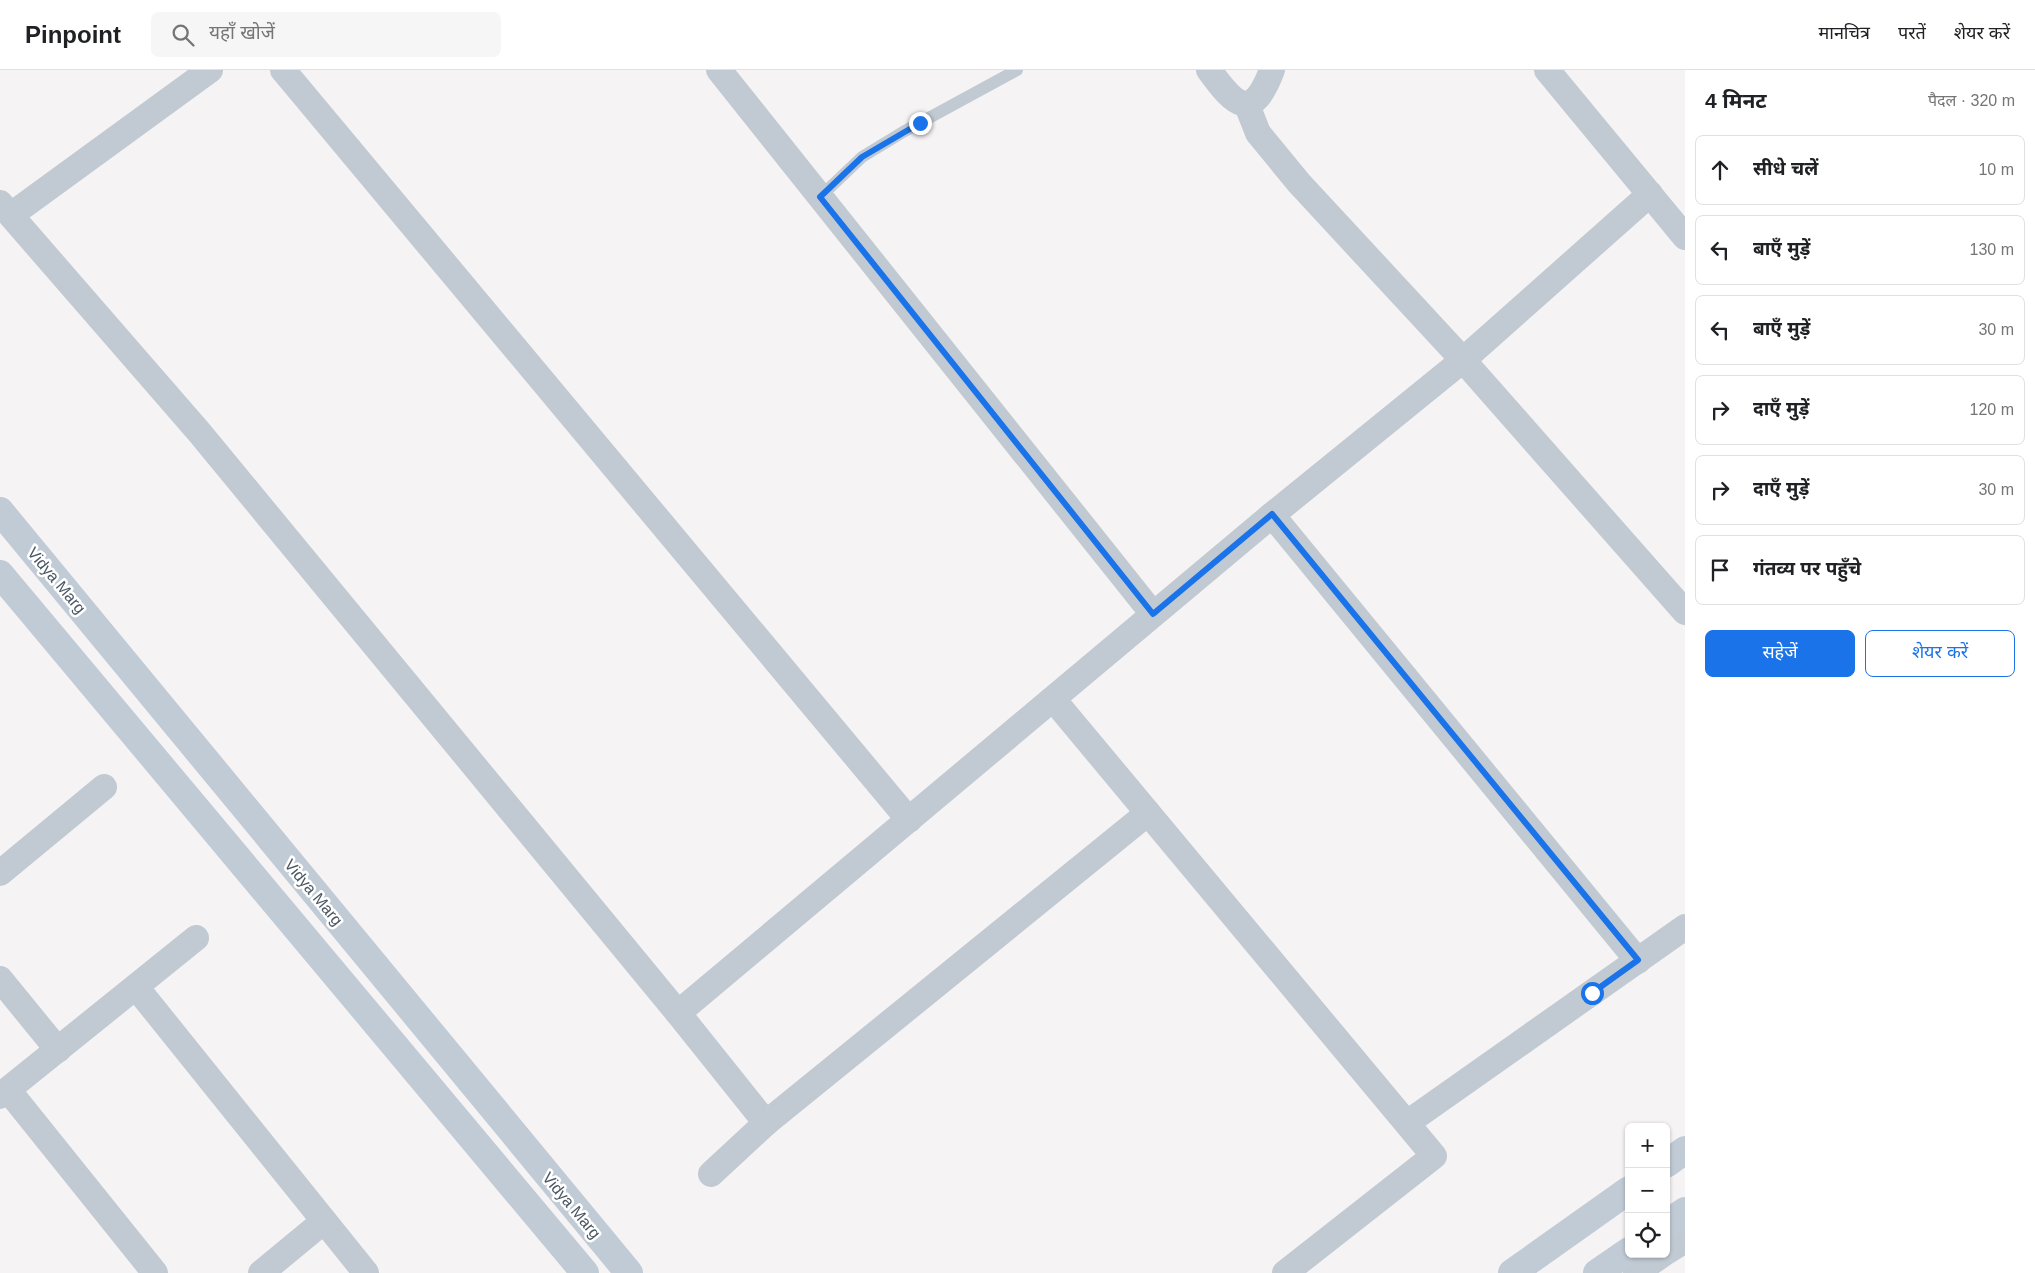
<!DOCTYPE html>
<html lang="hi">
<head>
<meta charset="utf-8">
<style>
	body { margin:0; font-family:Arial,"Noto Sans Devanagari",sans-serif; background:#f6f6f6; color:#202124 }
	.controls { position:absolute; right:15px; bottom:15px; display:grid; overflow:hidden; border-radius:8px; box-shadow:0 1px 4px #0004 }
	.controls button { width:45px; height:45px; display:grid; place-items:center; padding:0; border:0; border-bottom:1px solid #e0e0e0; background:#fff; color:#202124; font:25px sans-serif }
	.stop { position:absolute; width:15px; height:15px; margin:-11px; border:4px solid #1a73e8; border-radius:50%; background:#fff }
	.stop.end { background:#1a73e8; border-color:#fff; box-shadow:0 1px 5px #0008 }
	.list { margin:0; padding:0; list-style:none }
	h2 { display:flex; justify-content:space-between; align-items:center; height:65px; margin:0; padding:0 20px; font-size:21px }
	h2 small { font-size:16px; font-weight:400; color:#757577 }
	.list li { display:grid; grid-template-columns:32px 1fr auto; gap:15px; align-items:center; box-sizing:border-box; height:70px; margin:0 10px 10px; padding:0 10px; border:1px solid #e0e0e0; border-radius:8px }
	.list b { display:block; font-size:19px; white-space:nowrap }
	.list em { font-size:16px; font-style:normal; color:#757577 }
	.actions { display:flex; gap:10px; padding:15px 20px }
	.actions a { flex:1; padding:11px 0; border:1px solid #1a73e8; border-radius:8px; text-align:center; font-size:18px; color:#1a73e8 }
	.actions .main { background:#1a73e8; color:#fff }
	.icon { flex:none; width:28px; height:28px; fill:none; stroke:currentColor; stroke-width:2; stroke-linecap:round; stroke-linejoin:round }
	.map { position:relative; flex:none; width:1685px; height:1203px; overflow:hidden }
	header { display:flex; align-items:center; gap:30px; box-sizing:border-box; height:70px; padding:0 25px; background:#fff; border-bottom:1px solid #e0e0e0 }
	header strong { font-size:24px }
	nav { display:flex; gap:28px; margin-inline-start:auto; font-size:18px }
	.search { width:350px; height:45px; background:#f6f6f6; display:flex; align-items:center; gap:12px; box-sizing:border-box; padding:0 18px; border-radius:8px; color:#757577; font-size:19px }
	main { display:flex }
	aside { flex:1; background:#fff }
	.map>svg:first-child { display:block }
</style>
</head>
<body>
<header>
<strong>Pinpoint</strong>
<div class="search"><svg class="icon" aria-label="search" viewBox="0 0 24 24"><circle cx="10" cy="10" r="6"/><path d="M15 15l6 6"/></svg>यहाँ खोजें</div>
<nav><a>मानचित्र</a><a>परतें</a><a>शेयर करें</a></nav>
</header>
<main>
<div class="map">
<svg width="1685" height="1203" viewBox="0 0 1685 1203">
	<rect width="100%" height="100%" fill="#f5f3f3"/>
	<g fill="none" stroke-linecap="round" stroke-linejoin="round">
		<path stroke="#c1cad2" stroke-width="12" d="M820,127l42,-40 41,-25 114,-62"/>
		<g stroke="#c1cad2" stroke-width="26">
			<path d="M283,0l626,750"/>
			<path d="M719,0l434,544"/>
			<path d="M1209,0c26,36 43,53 63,0"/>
			<path d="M1547,0l138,167"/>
			<path d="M1247,35l11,28 41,50 164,177 222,252"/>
			<path d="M0,133l199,229 479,581 88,110"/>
			<path d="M11,145l199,-145"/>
			<path d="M1272,445l366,446"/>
			<path d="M1053,629l381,457 -149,117"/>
			<path d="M0,803l104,-86"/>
			<path d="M0,909l58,71"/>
			<path d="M136,917l230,286"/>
			<path d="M678,943l594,-498 191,-155 187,-166"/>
			<path d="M8,1020l147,183"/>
			<path d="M0,1026l196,-158"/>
			<path d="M1407,1053l278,-196"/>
			<path d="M711,1104l55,-51 382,-310"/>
			<path d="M1666,1182l19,-12"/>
			<path d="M261,1203l63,-52"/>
			<path d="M1636,1203l27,-19"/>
		</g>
		<g stroke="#c1cbd6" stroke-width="28">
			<path d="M0,441l629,762"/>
			<path d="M0,504l585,699"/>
			<path d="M1666,1094l19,-14"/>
			<path d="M1666,1154l19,-13"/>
			<path d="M1512,1203l117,-83"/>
			<path d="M1597,1203l32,-22"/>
		</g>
	</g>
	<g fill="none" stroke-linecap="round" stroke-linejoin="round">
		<path stroke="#1a73e8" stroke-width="6" d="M920,53l-58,34 -42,40 333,417 119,-100 366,446 -46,33"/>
	</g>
	<g text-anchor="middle" stroke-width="5" stroke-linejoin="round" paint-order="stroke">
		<g font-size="16" fill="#4a5661" stroke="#fff">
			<text transform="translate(57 510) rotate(50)" y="6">Vidya Marg</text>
			<text transform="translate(314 822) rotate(50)" y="6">Vidya Marg</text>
			<text transform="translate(572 1135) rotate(50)" y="6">Vidya Marg</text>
		</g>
	</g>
</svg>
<div class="controls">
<button>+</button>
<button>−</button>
<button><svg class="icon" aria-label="locate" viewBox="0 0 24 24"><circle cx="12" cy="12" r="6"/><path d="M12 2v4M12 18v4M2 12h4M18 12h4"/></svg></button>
</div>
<div class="stop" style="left:1592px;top:923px"></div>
<div class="stop end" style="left:920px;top:53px"></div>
</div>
<aside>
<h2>4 मिनट<small>पैदल · 320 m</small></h2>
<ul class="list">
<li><svg class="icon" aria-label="ahead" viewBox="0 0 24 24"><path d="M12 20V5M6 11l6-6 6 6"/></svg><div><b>सीधे चलें</b></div><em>10 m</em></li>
<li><svg class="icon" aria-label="left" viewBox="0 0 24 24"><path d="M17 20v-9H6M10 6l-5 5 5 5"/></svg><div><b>बाएँ मुड़ें</b></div><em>130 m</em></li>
<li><svg class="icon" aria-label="left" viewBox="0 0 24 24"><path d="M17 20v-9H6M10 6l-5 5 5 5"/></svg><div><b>बाएँ मुड़ें</b></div><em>30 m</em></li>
<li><svg class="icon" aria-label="right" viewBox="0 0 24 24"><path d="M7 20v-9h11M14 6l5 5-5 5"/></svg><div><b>दाएँ मुड़ें</b></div><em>120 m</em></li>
<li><svg class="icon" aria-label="right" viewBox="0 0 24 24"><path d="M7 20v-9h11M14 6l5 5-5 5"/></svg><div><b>दाएँ मुड़ें</b></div><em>30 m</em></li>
<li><svg class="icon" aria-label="arrive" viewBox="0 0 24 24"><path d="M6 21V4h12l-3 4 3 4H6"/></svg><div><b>गंतव्य पर पहुँचे</b></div></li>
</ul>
<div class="actions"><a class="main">सहेजें</a><a>शेयर करें</a></div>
</aside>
</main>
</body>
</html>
